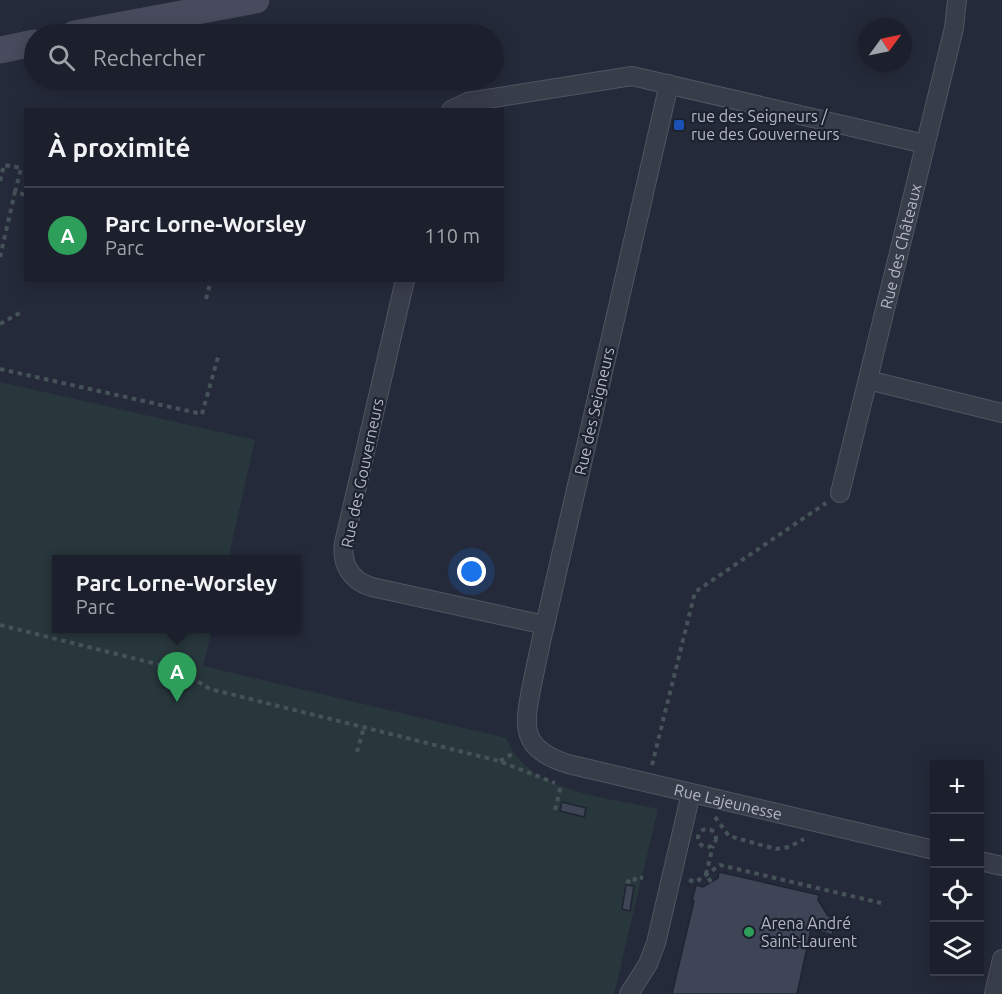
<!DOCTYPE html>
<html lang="fr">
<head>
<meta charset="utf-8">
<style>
	body { margin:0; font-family:Ubuntu,sans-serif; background:#292d38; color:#f1f3f6 }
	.controls { position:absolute; right:18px; bottom:18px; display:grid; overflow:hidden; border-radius:0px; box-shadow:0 3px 15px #0003 }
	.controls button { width:54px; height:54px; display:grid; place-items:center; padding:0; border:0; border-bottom:2px solid #3a3e48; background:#1c202c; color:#f1f3f6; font:30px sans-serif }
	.compass { position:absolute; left:858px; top:18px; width:54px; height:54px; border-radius:50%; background:#1c202c; box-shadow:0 3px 15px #0003; rotate:57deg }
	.you { position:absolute; left:472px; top:572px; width:21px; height:21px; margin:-15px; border:4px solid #fff; border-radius:50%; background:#1a73e8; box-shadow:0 0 0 9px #1a73e833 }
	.badge { display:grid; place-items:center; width:39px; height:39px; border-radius:50%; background:#8fa5ef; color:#fff; font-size:20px; font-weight:700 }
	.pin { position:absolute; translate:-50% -50px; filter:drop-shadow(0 2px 3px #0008) }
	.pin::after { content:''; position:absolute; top:32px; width:21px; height:18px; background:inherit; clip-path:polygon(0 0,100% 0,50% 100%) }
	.popup { position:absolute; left:52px; top:555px; width:249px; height:78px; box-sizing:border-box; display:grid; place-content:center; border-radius:0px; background:#1c202c; filter:drop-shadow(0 2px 4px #0005); font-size:20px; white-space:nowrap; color:#a0a3a9 }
	.popup b { font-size:22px; color:#f1f3f6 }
	.popup::after { content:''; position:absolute; left:50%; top:100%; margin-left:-12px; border:12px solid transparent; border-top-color:#1c202c }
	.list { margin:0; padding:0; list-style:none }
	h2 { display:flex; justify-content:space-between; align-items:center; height:78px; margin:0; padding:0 24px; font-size:26px }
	h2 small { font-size:20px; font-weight:400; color:#a0a3a9 }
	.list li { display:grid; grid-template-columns:39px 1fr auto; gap:18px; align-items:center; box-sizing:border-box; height:96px; padding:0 24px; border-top:2px solid #3a3e48 }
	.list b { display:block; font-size:22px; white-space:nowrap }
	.list p { margin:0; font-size:20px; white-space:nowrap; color:#a0a3a9 }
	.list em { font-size:20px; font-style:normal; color:#a0a3a9 }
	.icon { flex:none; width:33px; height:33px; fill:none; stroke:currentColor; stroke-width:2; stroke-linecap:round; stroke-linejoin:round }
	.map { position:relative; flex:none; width:1002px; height:994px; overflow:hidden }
	.search { position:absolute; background:#1c202c; box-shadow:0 3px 15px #0003; left:24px; top:24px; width:480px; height:66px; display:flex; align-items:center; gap:15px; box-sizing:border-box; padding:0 21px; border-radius:33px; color:#a0a3a9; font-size:22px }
	.panel { position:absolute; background:#1c202c; box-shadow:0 3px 15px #0003; left:24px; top:108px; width:480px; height:174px; border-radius:0px }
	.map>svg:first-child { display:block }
</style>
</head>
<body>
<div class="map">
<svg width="1002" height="994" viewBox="0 0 1002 994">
	<rect width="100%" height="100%" fill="#252a3a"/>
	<path fill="#28373c" d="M0,382l255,58 -27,119 -171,1v68l155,1 -9,37 303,72c22,55 101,59 152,71l-44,185h-614z"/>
	<g fill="#3e4557" stroke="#1f2431" stroke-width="1.5">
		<path d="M562,802l24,6 -2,9 -24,-6z"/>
		<path d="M719,872l100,23 -1,5 10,16 8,2 -4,17 -21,-6 -14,65h-125l22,-93h-2l4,-16 7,2 15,-9z"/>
		<path d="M626,885l8,1 -4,25 -8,-2z"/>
	</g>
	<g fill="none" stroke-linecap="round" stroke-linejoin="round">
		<defs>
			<g id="street">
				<path id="s1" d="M669,84l-124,541c-5,20 -9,40 -13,60 -9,43 -11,64 36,79l366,86"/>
				<path d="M451,110l17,-8 164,-26 293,68"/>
				<path d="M405,280l-61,263c-3,21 7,38 28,44l173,38"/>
				<path d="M868,380l134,33"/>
				<path id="s2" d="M840,493l114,-465 3,-28"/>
				<path d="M980,861l22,5"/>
				<path d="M629,994l19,-30 8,-21 35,-150"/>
				<path d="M994,994l8,-35"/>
			</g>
			<g id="secondary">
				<path d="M74,34l182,-34"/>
				<path d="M0,50l34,-7"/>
			</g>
		</defs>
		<use href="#street" stroke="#505562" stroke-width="20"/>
		<use href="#secondary" stroke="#414653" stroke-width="27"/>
		<g stroke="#445358" stroke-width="4" stroke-dasharray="4.5 4.5" stroke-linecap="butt">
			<path d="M0,181l4,-16 17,3 -6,24"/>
			<path d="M0,257l15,-65 11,3"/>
			<path d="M206,299l5,-19"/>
			<path d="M0,324l23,-13"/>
			<path d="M0,369l202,45 16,-57"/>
			<path d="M0,625l177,44 33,20 289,72 56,22"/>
			<path d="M357,752l7,-25"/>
			<path d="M500,761l12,-7"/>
			<path d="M652,765l43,-173 131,-89"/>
			<path d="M555,810l6,-25"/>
			<path d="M715,817l14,19 47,13 13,-2 15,-8"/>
			<circle cx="707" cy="838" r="9"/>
			<path d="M689,880l7,2 24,-17 161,38"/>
			<path d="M626,881l7,2 3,-6 7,1"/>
			<path d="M711,882l-5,-8 7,-28"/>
		</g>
		<use href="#street" stroke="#383d4a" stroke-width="18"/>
		<use href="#secondary" stroke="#474b5d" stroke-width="26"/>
	</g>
	<rect fill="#1a4fb4" stroke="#1d222f" stroke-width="2" x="673" y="119" width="12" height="12" rx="3"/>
	<circle fill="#2e9e5b" stroke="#1d222f" stroke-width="2" cx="749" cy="932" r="6"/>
	<g text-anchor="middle" stroke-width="4.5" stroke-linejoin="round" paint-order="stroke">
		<g font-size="16" fill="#b4b8c6" stroke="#1d222f" text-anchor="start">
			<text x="691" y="122">rue des Seigneurs /<tspan x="691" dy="18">rue des Gouverneurs</tspan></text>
			<text x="761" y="929">Arena André<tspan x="761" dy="18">Saint-Laurent</tspan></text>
		</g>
		<g font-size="16" fill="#b4b8c6" stroke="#1d222f">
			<text dy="6" stroke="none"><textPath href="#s2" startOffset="254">Rue des Châteaux</textPath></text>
			<text transform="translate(594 411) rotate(-77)" y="6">Rue des Seigneurs</text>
			<text transform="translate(362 473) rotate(-78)" y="6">Rue des Gouverneurs</text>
			<text dy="6" stroke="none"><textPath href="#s1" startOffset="882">Rue Lajeunesse</textPath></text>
		</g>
	</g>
</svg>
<div class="controls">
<button>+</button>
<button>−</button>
<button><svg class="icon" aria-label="locate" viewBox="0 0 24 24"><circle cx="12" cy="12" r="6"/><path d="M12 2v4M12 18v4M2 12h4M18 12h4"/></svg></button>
<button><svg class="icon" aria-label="layers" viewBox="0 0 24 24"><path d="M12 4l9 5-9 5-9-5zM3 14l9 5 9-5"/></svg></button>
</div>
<svg class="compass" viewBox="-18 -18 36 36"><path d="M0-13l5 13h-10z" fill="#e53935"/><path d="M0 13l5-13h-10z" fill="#a0a3a9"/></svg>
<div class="you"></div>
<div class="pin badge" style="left:177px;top:702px;background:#2e9e5b">A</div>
<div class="popup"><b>Parc Lorne-Worsley</b>Parc</div>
<div class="search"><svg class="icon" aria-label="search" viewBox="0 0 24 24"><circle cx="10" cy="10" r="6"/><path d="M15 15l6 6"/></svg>Rechercher</div>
<section class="panel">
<h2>À proximité<small></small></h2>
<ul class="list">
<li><span class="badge" style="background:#2e9e5b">A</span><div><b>Parc Lorne-Worsley</b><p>Parc</p></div><em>110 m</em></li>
</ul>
</section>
</div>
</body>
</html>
